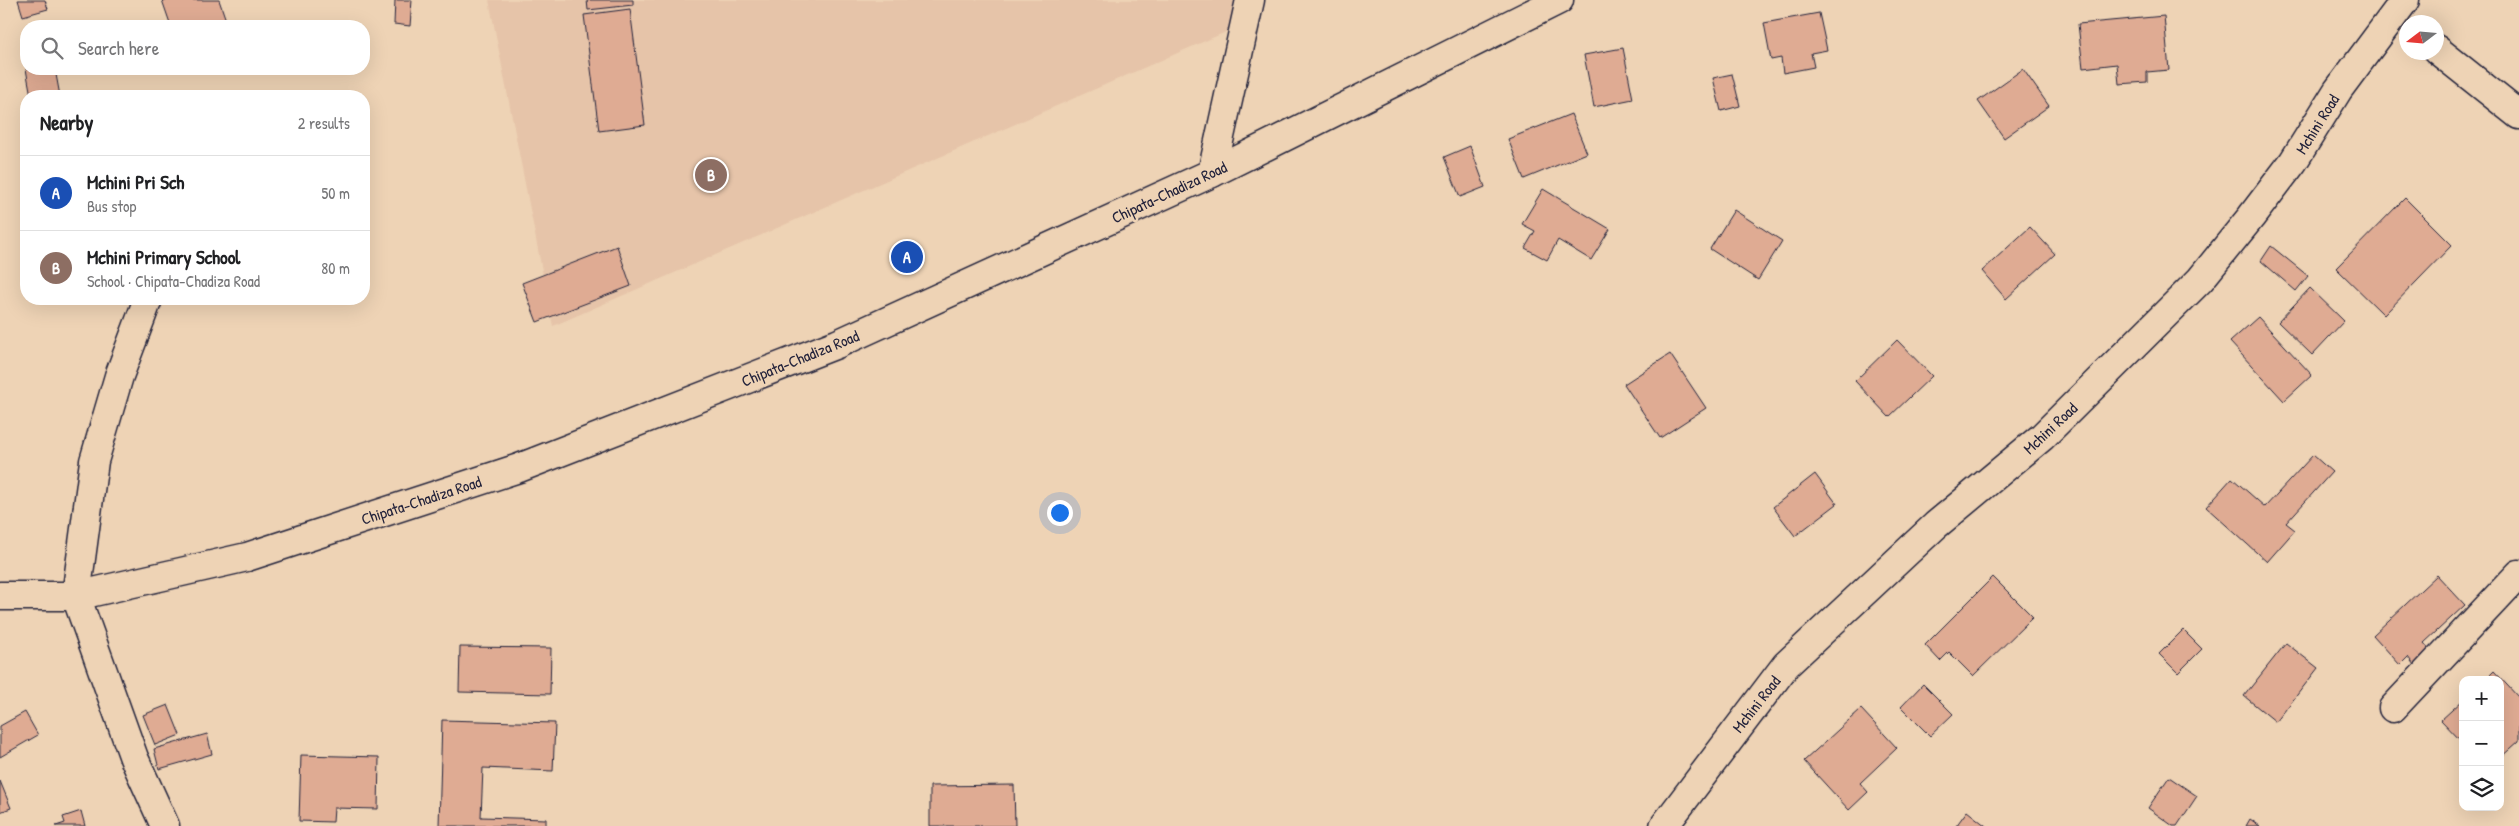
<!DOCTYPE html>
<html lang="en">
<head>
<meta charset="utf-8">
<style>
	body { margin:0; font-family:"Patrick Hand",sans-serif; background:#f6f6f6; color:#202124 }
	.controls { position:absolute; right:15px; bottom:15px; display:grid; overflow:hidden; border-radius:10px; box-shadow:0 5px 20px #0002 }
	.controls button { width:45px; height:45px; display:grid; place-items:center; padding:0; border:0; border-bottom:1px solid #e0e0e0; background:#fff; color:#202124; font:25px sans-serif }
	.compass { position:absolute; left:2399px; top:15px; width:45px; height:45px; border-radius:50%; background:#fff; box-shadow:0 5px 20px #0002; rotate:254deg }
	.you { position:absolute; left:1059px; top:512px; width:18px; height:18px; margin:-12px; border:4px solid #fff; border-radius:50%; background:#1a73e8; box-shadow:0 0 0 8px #1a73e833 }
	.badge { display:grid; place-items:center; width:32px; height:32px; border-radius:50%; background:#22223b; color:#fff; font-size:16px; font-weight:700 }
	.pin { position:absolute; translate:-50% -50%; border:2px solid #fff; box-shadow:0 1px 5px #0006 }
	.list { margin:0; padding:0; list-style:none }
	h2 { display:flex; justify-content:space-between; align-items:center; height:65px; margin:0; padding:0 20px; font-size:21px }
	h2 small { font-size:16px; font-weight:400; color:#757577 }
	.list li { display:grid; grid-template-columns:32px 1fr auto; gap:15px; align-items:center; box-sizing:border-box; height:75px; padding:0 20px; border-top:1px solid #e0e0e0 }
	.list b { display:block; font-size:19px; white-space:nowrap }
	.list p { margin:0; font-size:16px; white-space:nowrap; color:#757577 }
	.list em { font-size:16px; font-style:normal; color:#757577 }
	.icon { flex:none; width:28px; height:28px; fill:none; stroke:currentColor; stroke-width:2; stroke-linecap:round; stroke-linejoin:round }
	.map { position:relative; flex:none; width:2519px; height:826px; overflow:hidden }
	.search { position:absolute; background:#fff; box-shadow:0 5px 20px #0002; left:20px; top:20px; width:350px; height:55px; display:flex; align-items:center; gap:12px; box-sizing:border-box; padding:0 18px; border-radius:20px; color:#757577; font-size:19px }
	.panel { position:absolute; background:#fff; box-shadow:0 5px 20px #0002; left:20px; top:90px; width:350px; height:215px; border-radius:20px }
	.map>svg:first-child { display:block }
</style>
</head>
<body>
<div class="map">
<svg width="2519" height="826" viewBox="0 0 2519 826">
	<rect width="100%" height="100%" fill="#eed3b5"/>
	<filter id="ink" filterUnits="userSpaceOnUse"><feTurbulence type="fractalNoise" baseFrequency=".02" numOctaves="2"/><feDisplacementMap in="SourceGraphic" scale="10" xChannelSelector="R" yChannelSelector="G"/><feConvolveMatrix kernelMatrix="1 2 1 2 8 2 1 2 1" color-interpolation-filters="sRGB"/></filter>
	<g filter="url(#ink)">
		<path fill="#e6c4a9" d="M489,0h753l2,24 -691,302z"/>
		<g fill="#dfab93" stroke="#22223b">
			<path d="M18,0h27l3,9 -25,7z"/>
			<path d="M162,0h57l9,26h-57z"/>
			<path d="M395,0h17l-2,26 -16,-2z"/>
			<path d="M587,0h46v5l-45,5z"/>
			<path d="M630,9l15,116 -46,6 -15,-116z"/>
			<path d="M1819,13l8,37 -16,3 3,14 -31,6 -2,-15 -10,2 -7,-37z"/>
			<path d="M2164,16l5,54 -22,2v10l-28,2 -2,-20 -34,4 -5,-44z"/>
			<path d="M1623,48l10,51 -39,8 -10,-52z"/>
			<path d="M26,69h29l5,27h-29z"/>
			<path d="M2023,69l26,37 -45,32 -26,-37z"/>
			<path d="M1732,74l8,32 -19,5 -8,-33z"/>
			<path d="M1571,114l16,39 -63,26 -16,-40z"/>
			<path d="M1470,146l15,41 -25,10 -16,-40z"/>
			<path d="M1543,189l67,40 -19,31 -33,-20 -11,20 -22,-12 10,-17 -13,-7z"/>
			<path d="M2405,198l47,47 -68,70 -48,-47z"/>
			<path d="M1734,210l48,31 -24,39 -48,-31z"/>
			<path d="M2030,227l25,27 -49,45 -24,-28z"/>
			<path d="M617,246l14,40 -94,36 -15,-39z"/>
			<path d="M2271,246l37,30 -12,15 -35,-30z"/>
			<path d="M2310,288l34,33 -32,34 -34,-33z"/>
			<path d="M2258,317l54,58 -28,26 -54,-59z"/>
			<path d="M1897,340l35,36 -43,41 -34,-36z"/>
			<path d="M1670,354l36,54 -46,30 -36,-54z"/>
			<path d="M2313,455l19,17 -46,51 9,7 -28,32 -61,-55 26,-29 33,29z"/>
			<path d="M1815,474l22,30 -42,32 -22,-29z"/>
			<path d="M2437,575l28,30 -41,38 6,7 -16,15 -6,-8 -8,8 -27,-30z"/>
			<path d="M1993,577l40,40 -60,59 -24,-24 -9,9 -15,-16z"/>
			<path d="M2183,630l19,19 -24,24 -19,-19z"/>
			<path d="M2286,643l32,25 -42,54 -32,-26z"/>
			<path d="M460,647l91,1 -1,46 -91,-2z"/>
			<path d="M2494,671l25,27v43l-19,17v-78h-15z"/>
			<path d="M1923,684l30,30 -23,22 -29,-29z"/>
			<path d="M2463,700v43l-22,-23z"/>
			<path d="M168,705l12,30 -25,10 -12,-30z"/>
			<path d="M1861,709l36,39 -37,35 8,9 -19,18 -45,-49z"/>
			<path d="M25,712l13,23 -38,22v-31z"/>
			<path d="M442,720l113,3 -2,48 -70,-3 -2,49 65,2v7h-107z"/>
			<path d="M207,734l5,20 -53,15 -5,-20z"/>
			<path d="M301,755l78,2 -1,52 -44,-1 -1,14 -34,-1z"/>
			<path d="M2169,777l28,19 -20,30h-4l-25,-18z"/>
			<path d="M0,781l11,27 -11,4z"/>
			<path d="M1014,785l1,41h-85v-40z"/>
			<path d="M81,811l4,15h-29l9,-3 -2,-6z"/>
			<path d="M1967,811l19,15h-30z"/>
			<path d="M2250,819l10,7h-14z"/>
		</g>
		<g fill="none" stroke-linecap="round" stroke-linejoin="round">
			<defs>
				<g id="minor">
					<path d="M2436,49l83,66"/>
					<path d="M1212,173l38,-173"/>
					<path d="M148,299l-29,77 -25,85 -18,135 58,162 31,68"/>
					<path d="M2393,708l126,-134"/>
					<path d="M1664,826l122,-161 150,-140 106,-88 158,-157 51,-63 42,-55 45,-72 67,-90"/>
				</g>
				<path id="major" d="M0,596h76l171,-39 272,-89 318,-124 375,-171 347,-173"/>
			</defs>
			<use href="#minor" stroke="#22223b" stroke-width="31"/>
			<use href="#major" stroke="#22223b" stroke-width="31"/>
			<use href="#minor" stroke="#eed3b5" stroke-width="28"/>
			<use href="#major" stroke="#eed3b5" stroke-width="28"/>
		</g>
	</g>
	<g text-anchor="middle" stroke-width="5" stroke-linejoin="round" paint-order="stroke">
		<g font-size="16" fill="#22223b" stroke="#eed3b5">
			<text transform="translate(2317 124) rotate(-58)" y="6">Mchini Road</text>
			<text transform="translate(1169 192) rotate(-25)" y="6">Chipata-Chadiza Road</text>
			<text transform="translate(800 358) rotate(-22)" y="6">Chipata-Chadiza Road</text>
			<text transform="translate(2050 428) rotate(-43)" y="6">Mchini Road</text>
			<text transform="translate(421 500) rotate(-18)" y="6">Chipata-Chadiza Road</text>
			<text transform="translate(1756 704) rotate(-52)" y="6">Mchini Road</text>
		</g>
	</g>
</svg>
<div class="controls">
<button>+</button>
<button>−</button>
<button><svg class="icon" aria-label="layers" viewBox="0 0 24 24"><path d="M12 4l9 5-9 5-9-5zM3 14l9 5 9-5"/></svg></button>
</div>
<svg class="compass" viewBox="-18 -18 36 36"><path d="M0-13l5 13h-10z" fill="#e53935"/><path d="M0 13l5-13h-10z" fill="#757577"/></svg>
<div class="you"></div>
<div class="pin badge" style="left:907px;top:257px;background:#1a4fb4">A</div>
<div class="pin badge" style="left:711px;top:175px;background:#8d6e63">B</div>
<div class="search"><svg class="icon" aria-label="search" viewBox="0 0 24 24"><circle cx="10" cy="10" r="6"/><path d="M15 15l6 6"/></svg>Search here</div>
<section class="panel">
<h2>Nearby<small>2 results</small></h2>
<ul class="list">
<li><span class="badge" style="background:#1a4fb4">A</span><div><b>Mchini Pri Sch</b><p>Bus stop</p></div><em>50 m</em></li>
<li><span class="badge" style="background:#8d6e63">B</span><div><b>Mchini Primary School</b><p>School · Chipata-Chadiza Road</p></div><em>80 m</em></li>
</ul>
</section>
</div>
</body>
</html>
